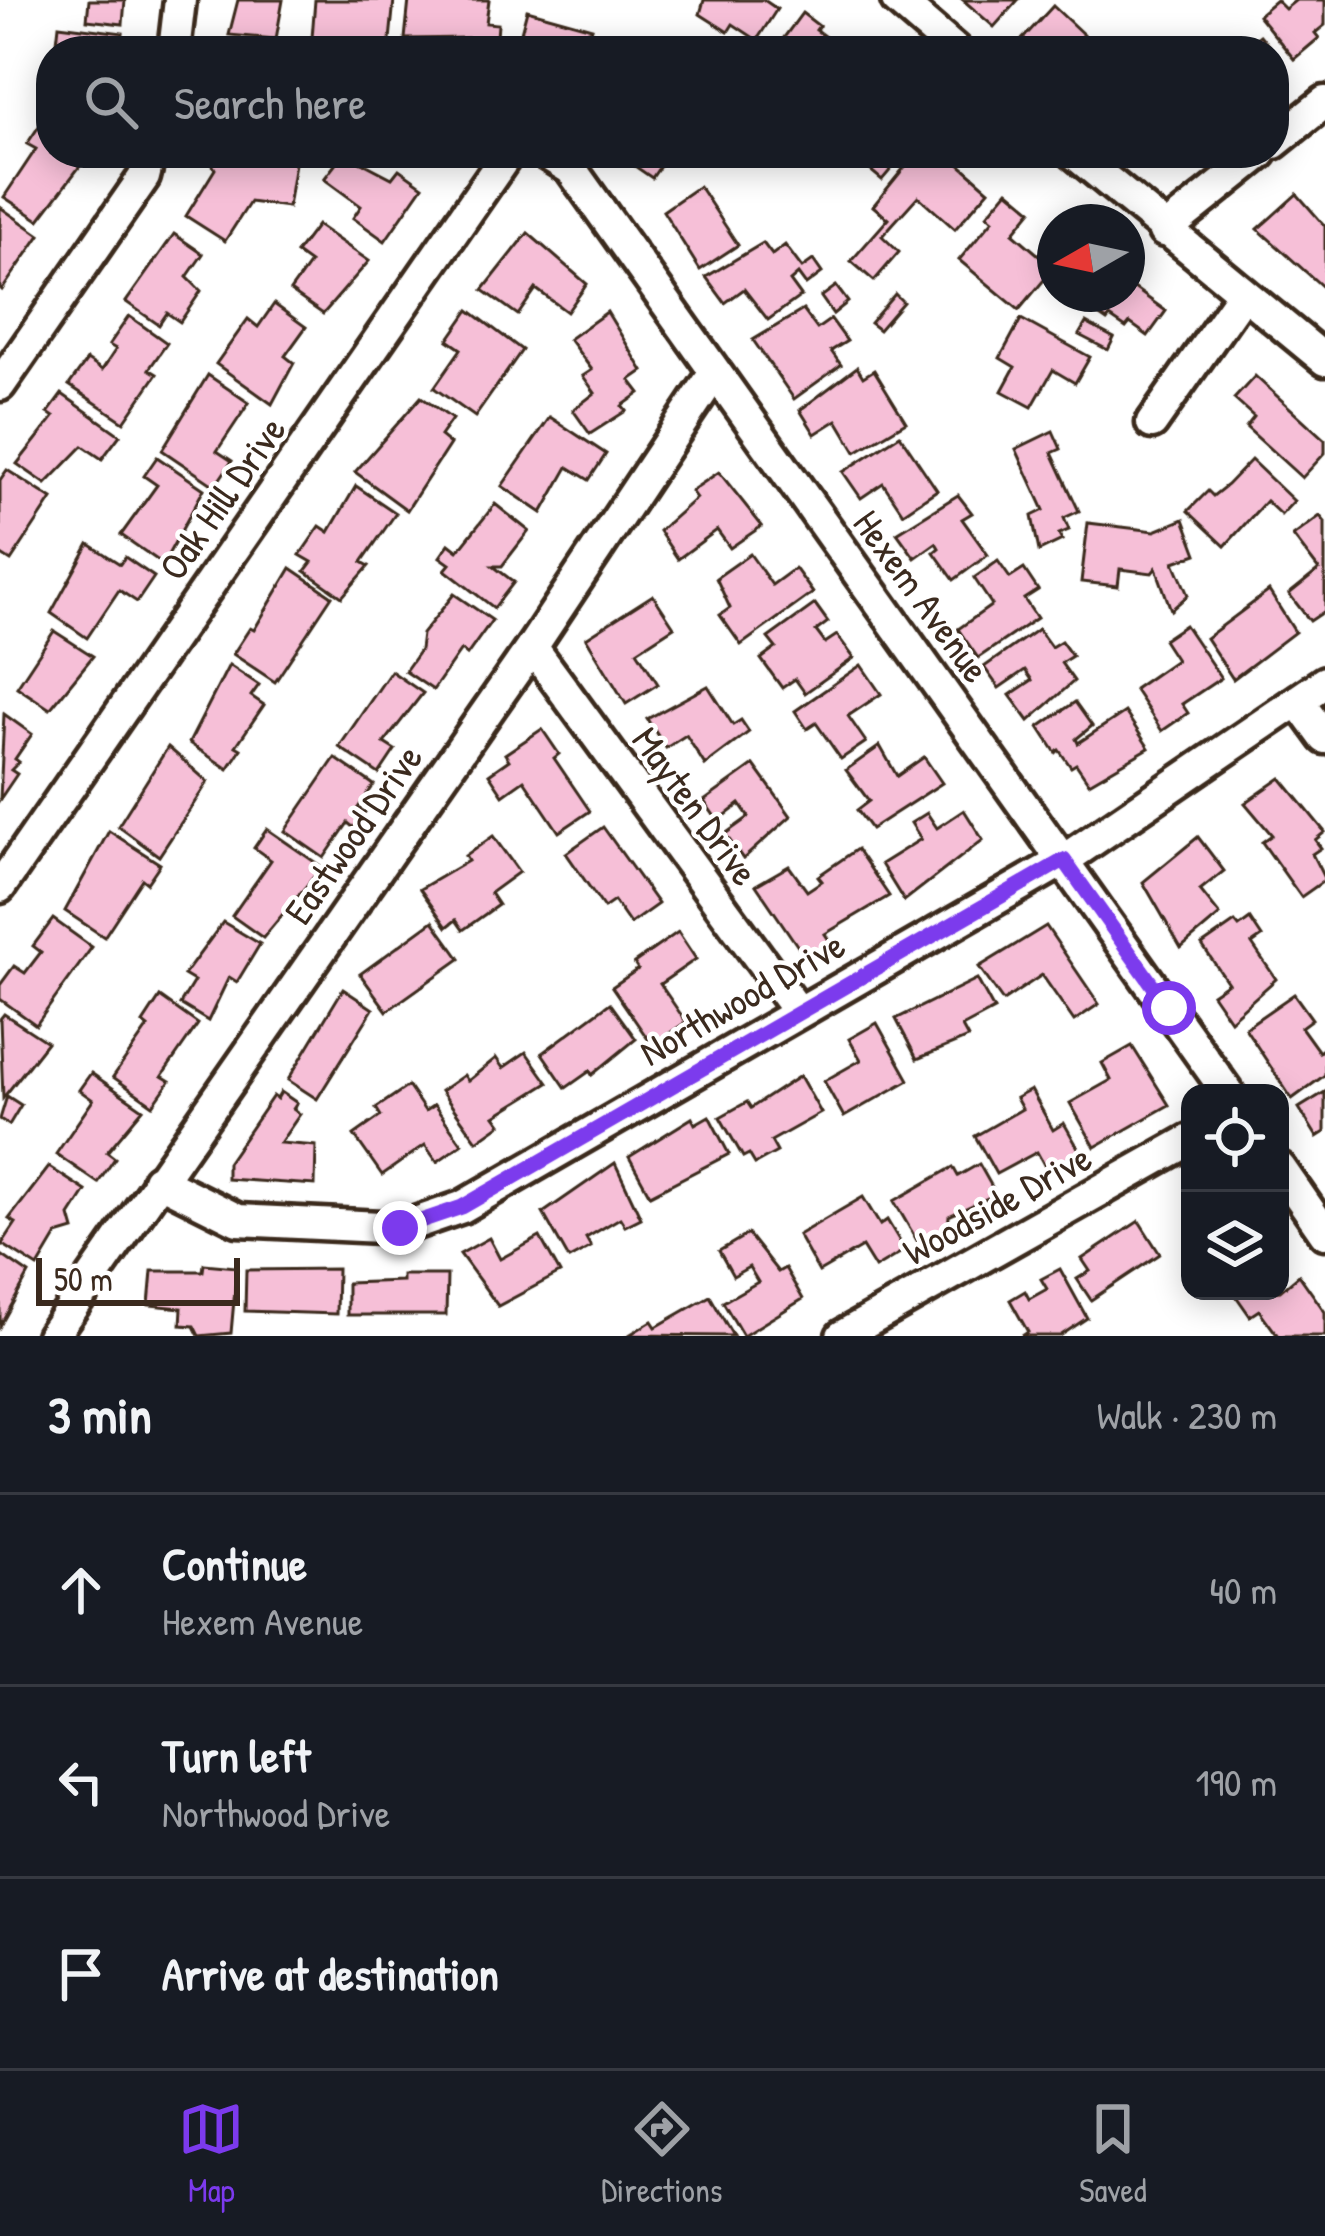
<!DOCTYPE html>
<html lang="en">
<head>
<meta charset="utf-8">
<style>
	body { margin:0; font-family:"Patrick Hand",sans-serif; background:#242831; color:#f1f3f6 }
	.controls { position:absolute; right:36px; bottom:36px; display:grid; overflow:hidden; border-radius:24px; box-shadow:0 6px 30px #0003 }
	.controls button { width:108px; height:108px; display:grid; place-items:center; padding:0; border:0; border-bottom:3px solid #363941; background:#171b24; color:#f1f3f6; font:60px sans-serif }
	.compass { position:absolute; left:1037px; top:204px; width:108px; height:108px; border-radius:50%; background:#171b24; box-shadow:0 6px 30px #0003; rotate:261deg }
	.scale { position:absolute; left:36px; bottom:30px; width:204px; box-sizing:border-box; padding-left:12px; border:6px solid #3b2a1e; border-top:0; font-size:33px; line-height:42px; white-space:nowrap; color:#3b2a1e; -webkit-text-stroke:9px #fff; paint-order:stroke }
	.stop { position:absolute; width:36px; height:36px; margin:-27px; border:9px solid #7c3aed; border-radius:50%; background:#fff }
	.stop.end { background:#7c3aed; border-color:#fff; box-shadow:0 3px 12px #0008 }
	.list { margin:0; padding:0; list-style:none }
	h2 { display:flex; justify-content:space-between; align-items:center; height:156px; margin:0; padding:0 48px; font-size:51px }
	h2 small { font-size:39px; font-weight:400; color:#9ea1a6 }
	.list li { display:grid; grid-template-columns:78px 1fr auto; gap:36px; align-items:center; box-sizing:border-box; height:192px; padding:0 48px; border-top:3px solid #363941 }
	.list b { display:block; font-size:45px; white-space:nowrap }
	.list p { margin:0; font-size:39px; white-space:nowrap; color:#9ea1a6 }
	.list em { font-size:39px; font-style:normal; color:#9ea1a6 }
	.icon { flex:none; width:66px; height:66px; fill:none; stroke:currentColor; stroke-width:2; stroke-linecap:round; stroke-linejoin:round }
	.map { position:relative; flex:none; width:1325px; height:1336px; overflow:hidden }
	.search { position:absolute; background:#171b24; box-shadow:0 6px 30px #0003; left:36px; right:36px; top:36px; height:132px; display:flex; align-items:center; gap:30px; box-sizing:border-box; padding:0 42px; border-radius:48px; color:#9ea1a6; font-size:45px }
	.sheet { height:732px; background:#171b24 }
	nav { display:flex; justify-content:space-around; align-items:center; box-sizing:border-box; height:168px; border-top:3px solid #363941; background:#171b24; font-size:33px; color:#9ea1a6 }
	nav a { display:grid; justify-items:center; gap:6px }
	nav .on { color:#7c3aed }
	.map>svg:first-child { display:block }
</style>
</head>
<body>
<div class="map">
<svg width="1325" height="1336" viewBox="0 0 1325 1336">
	<rect width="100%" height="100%" fill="#fff"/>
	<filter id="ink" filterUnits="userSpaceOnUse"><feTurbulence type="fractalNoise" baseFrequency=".00833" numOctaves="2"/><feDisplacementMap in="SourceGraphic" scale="24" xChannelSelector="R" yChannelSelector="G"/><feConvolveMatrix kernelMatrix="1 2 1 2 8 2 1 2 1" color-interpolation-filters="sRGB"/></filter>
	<g filter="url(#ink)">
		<g fill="#f6bfd7" stroke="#3b2a1e" stroke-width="3">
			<path d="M89,0h36l-2,24 -36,-4z"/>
			<path d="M238,0h45l-7,39 -47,-4z"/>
			<path d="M315,0h79l-5,50 -77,-12z"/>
			<path d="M409,0h80l-3,23 12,1 -2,27h-31l2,-13 -62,1z"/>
			<path d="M704,0h60l13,9 -20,31 -24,-16 -5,8 -28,-18z"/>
			<path d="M963,0h55l-24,27z"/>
			<path d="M1276,0l9,9 11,-9h29v25l-10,8 4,5 -25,21 -36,-44z"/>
			<path d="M1053,6l48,45h-79l-6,-5z"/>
			<path d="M527,10l65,18 -7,23h-69z"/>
			<path d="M802,13l17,13 -3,4 28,21h-70z"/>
			<path d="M59,25l64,8 -2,18h-65z"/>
			<path d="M1260,35l13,16h-53l17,-14 8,10z"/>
			<path d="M46,116l5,4v33h39l-51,67 -35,-23 32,-48 -9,-5z"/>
			<path d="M217,153l79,4 -8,50 -38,-5 -25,39 -39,-25 29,-47 -4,-7z"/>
			<path d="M344,153l48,25 7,-9 24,17 -38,55 -32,-23 8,-12 -37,-27z"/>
			<path d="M627,153h42l-17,25 -29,-20z"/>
			<path d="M873,153h32l-23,27 -19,-16z"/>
			<path d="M916,153h41l4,4 -4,5 32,28 -34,39 -37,-33 -36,40 17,16 -25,29 -23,-20 37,-42 -15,-13z"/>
			<path d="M699,186l39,59 -38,25 -37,-59z"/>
			<path d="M1008,190l24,20 -19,23 41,35 -35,42 -60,-50 34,-40 -6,-5z"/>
			<path d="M1297,194l28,32v63l-67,-60z"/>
			<path d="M0,207l40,28 -38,55 -2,-2z"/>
			<path d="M317,225l52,36 -46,53 -33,-23 20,-28 -14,-10z"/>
			<path d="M528,233l59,51 -20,28 -31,-23 -18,26 -35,-25z"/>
			<path d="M174,234l29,20 -16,23 14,14 -21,31 -13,-9 -8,12 -33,-23z"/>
			<path d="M763,243l9,12 13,-10 17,23 11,-8 9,13 -16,12 -8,-11 -8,7 11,15 -33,24 -24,-31 -19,14 -19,-26z"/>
			<path d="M1127,283l39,28 -18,25 -18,-13 -4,5 -16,-11 -3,4 -39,-27h59z"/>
			<path d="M836,286l12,16 -15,12 -12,-17z"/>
			<path d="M895,294l8,8 -24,28 -9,-7z"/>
			<path d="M274,304l32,23 -21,29 9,7 -22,41 -56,-40 32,-45 10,8z"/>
			<path d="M469,310l53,40 -47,67 -41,-29 27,-39 -13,-9z"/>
			<path d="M803,310l14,19 14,-10 16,22 -16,10 10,14 -47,34 -41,-59z"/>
			<path d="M607,312l36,59 -13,9 10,13 -18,13 4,5 -36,23 -17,-24 22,-17 -12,-17 9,-6 -23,-31z"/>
			<path d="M129,316l38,27 -18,26 8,5 -33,48 -55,-37 18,-25 15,10 14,-21 -7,-4z"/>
			<path d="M1021,319l69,38 -15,26 -22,-13 -21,37 -30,-16 13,-24 -15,-9z"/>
			<path d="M1086,323l28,15 -6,12 -29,-15z"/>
			<path d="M857,367l6,10 11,-7 32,52 -50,30 -19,-32 -22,14 -15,-24z"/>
			<path d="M208,375l41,28 -32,48 15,10 -17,25 -53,-36z"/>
			<path d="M1255,376l70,64v13l-23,25 -56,-51 8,-10 -20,-18z"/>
			<path d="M62,394l58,41 -18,24 -19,-13 -37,38 -29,-20 37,-47 -6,-4z"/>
			<path d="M421,397l31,22 -12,17 10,8 -43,66 -52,-38z"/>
			<path d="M550,417l56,37 -17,26 -21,-13 -26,46 -40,-27z"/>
			<path d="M1053,431l8,18 -9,4 27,58 -15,7 5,12 -10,4 3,6 -23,11 -7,-35 12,-6 -28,-61z"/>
			<path d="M900,435l37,55 -34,23 -20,-30 -22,15 -18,-26z"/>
			<path d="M157,457l47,32 -41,75 -42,-29 36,-50 -13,-9z"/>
			<path d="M1251,460l43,41 -13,14 -15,-14 -41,45 -37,-35 20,-20 5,5 14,-11z"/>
			<path d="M7,470l45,29 -41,62 -11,-7v-74z"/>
			<path d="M719,472l43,54 -32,22 -13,-18 -39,29 -19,-28 37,-33 -5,-7z"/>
			<path d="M356,486l40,27 -34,49 7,4 -27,31 -37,-26 7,-9 -12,-7 20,-29 9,6z"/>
			<path d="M958,495l14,18 -10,6 26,36 -34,25 -20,-28 5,-4 -3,-5 -21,15 -18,-25z"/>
			<path d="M495,504l34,27 -27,35h-9l21,16 -20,26 -49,-38 5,-6 -10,-7 9,-13 9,7z"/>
			<path d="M1320,516l5,6v89l-15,10 -21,-27 30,-24 -26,-34z"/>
			<path d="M1184,519l13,35 -23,8 14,33 -17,15 -15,-42 -4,5 -32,-4 -2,17 -37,-4 7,-59 67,8z"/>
			<path d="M89,544l31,20 5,-7 29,20 -17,25 -18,-12 -32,48 -36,-25z"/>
			<path d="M750,554l22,31 23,-17 18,25 -72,52 -21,-30 10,-7 -14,-30z"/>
			<path d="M998,561l12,17 14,-9 14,21 -14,9 13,19 -59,40 -20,-29 34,-24 -18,-27z"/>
			<path d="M291,568l41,28 -57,86 -42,-28 17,-26 4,2z"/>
			<path d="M1269,591l26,41 -62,47 -27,-41z"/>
			<path d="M454,594l38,26 -25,35 -6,-5 -28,40 -28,-19 15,-21 2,-16z"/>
			<path d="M653,595l21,32 -37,24 21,33 -32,20 -40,-66z"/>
			<path d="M815,604l13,18 -12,9 9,12 12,-8 17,23 -49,35 -10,-14 -13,9 -21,-29 15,-11 -8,-10z"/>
			<path d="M1185,625l36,53 -39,26 6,9 -26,18 -28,-42 42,-29 -13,-20z"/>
			<path d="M1038,629l13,18 10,-6 11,15 -11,7 13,18 -45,40 -19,-26 22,-15 -7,-10 -26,18 -15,-21z"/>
			<path d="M54,631l39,25 -43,53 -33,-22z"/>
			<path d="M229,665l30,20 -8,11 13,9 -28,41 5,3 -13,20 -39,-26z"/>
			<path d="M861,665l20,29 -33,22 18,26 -25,17 -25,-36 -9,6 -12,-18z"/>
			<path d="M391,671l32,22 -39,50 11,7 -16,24 -40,-27z"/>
			<path d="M708,686l25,39 8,-5 8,12 -44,33 -19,-30 -20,13 -19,-29z"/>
			<path d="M1075,702l17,24 -16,13 2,4 47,-31 24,36 -60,35 -13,-19 -5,3 -12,-17 -3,3 -17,-26z"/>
			<path d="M4,714l28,20 -17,25 4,3 -8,8 6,4 -17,25z"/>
			<path d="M542,729l17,25 -5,4 36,53 -31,21 -35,-52 -21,15 -14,-21 20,-14 -4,-6z"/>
			<path d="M880,746l17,30 27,-19 18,26 -71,46 -14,-19 12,-9 -23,-31z"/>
			<path d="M168,747l40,35 -49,74 -41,-30z"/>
			<path d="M335,758l39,27 -16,23 7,4 -11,16 -6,-5 -24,35 -39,-27z"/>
			<path d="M754,765l37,51 -48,43 -18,-25 24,-17 -9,-13 -22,17 -14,-20z"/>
			<path d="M1281,778l44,54 -10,8 6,8 -9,6 13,26 -24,17 -39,-55 10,-7 -27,-32z"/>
			<path d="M964,810l19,30 -79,61 -23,-37 40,-25 -10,-16 16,-10 10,15z"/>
			<path d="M603,827l55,77 -28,20 -16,-23 -10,7 -38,-55z"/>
			<path d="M267,829l55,38 -59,71 -31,-22 39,-56 -17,-12z"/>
			<path d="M109,831l51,33 -13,19 -5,-4 -38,58 -39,-26z"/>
			<path d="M493,836l26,36 -29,21 8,12 -35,25 -7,-10 -9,7 -27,-38 48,-28 -3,-5z"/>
			<path d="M1198,837l26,34 -24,19 20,25 -39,33 -38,-66z"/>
			<path d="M857,849l32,47 -64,38 6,9 -24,17 -51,-75 33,-19 18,25 15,-10 -4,-5z"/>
			<path d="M53,919l39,28 -56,78 -36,-26v-14l14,-19 11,7 16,-21 -8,-6z"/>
			<path d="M1250,919l12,18 -10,7 24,35 -46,41 -18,-26 16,-11 -26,-38 33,-23 4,5z"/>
			<path d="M433,921l27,38 -73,52 -27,-37z"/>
			<path d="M223,922l37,22 -23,38 -8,-5 -21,44 -28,-17 14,-23 -10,-6z"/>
			<path d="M1046,926l53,78 -25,17 -32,-46 -39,26 -24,-34z"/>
			<path d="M678,932l18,27 -36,25 26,38 -34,23 -40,-58 26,-18 -4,-6z"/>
			<path d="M977,979l17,31 -32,17 6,11 -51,21 -21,-40z"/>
			<path d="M343,989l30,20 -56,90 -29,-19z"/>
			<path d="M1294,994l18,25 -11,8 18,25 6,-5v28l-33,24 -47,-71z"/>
			<path d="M160,997l38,27 -36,52 8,5 -17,24 -40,-28 35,-50 -5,-4z"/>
			<path d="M610,1003l26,36 -44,36 -2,-4 -24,17 -24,-35z"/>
			<path d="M4,1014l43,28 -44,56 -3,-79z"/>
			<path d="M877,1023l32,57 -65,37 -20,-36 37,-21 -12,-21z"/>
			<path d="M1132,1046l37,59 -74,42 -25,-44 41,-23 -9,-17z"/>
			<path d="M526,1052l22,31 -53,33 6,8 -24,17 -36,-50 23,-16 4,6 28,-23 7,10z"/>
			<path d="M91,1073l52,36 -36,43 8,6 -17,25 -42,-29 37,-54 -14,-10z"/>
			<path d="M800,1076l21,37 -50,28 6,11 -22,12 -6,-10 -6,3 -23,-40 27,-15 4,6z"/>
			<path d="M408,1086l17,25 9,-6 28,39 -25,18 -12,-17 -43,30 -28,-40 27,-19 -5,-8z"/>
			<path d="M1031,1090l22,40 11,-7 17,30 -33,19 -11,-20 -41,22 -21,-38 47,-27 -6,-11z"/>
			<path d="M281,1092l16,11 -4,6 7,5 -20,29 36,3 -1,39 -88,-6v-16l46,-67 4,3z"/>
			<path d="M1325,1092v40l-8,5 -18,-29z"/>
			<path d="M7,1096l14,9 -12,20 -9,-6z"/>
			<path d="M709,1116l20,38 -79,41 -21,-38 63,-39 3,6z"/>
			<path d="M615,1163l26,55 -16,8 -5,-8 -34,20 5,9 -22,12 -26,-46z"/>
			<path d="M979,1164l17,30 -47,22 -1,11 -29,17 -25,-43 59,-34 5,9z"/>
			<path d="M49,1167l37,24 -16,25 4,14 -17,5 -19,32 -36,-23 14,-21 -7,-4z"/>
			<path d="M863,1197l17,28 7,-5 18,30 -30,18 -13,-21 -43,25 -21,-37z"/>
			<path d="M1139,1221l21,33 -69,46 -14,-21 13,-8 -8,-12z"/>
			<path d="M748,1234l30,38 7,-4 18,31 -60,37 -20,-34 35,-20 -9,-15 -16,9 -14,-25z"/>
			<path d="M540,1237l20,36 -62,33 -38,-52 29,-16 11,21z"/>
			<path d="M0,1254l29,20 -29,52z"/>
			<path d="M204,1264l33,3 -6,66 -32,3 -5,-10 -13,-1 1,-17 -33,-3 3,-34h51z"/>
			<path d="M337,1269l-1,45 -91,-3 1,-41z"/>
			<path d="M1060,1269l27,49 -27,18h-38l6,-4 -18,-32 15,-9 4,8 18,-10 -6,-10z"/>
			<path d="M402,1275h45l-1,40h-99v-32l55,-2z"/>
			<path d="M1299,1275l26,37v24h-47l-19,-26 -9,6 -14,-20 44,-5z"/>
			<path d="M710,1296l23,40 -104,-1 23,-14 4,6z"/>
		</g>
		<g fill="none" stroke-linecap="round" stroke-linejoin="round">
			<defs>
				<g id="street">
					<path d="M897,0l59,51"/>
					<path d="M174,51l6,-51"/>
					<path d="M1274,143l51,-41"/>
					<path d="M545,153l26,16 657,924"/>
					<path d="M1074,153l251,207"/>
					<path d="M1164,231l97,-78"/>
					<path d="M0,385l144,-208 6,-24"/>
					<path d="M1152,423l91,-130"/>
					<path d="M532,647l265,363"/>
					<path d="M1298,701l27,37"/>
					<path d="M0,887l508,-734"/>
					<path d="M1280,1168l45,65"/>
					<path d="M158,1180l80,40 163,8 61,-21 602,-347 261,-178"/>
					<path d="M52,1336l480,-689 182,-273"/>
					<path d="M842,1336l348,-196"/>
				</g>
			</defs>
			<use href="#street" stroke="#3b2a1e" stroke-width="39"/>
			<use href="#street" stroke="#fff" stroke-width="30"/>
		</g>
	</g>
	<g fill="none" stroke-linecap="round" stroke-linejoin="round" filter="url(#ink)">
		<path stroke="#7c3aed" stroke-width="15" d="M400,1228l62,-21 602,-347 105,148"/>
	</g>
	<g text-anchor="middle" stroke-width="9" stroke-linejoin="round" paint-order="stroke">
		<g font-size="39" fill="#3b2a1e" stroke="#fff">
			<text transform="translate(222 498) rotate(-55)" y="14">Oak Hill Drive</text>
			<text transform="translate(922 596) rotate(54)" y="14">Hexem Avenue</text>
			<text transform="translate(696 806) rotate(54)" y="14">Mayten Drive</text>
			<text transform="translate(353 834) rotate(-55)" y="14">Eastwood Drive</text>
			<text transform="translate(742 998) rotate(-30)" y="14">Northwood Drive</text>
			<text transform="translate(997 1204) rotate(-29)" y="14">Woodside Drive</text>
		</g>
	</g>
</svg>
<div class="controls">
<button><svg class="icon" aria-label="locate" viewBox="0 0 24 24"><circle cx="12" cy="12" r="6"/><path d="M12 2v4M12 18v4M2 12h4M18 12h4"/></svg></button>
<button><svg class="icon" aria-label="layers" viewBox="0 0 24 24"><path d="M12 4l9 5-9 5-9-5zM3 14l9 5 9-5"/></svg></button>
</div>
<svg class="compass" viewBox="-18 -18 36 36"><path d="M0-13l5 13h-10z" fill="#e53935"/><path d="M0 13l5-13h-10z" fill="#9ea1a6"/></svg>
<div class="scale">50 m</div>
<div class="stop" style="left:1169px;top:1008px"></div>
<div class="stop end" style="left:400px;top:1228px"></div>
<div class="search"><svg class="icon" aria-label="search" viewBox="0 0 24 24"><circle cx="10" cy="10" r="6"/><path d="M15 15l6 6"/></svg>Search here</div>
</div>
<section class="sheet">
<h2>3 min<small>Walk · 230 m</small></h2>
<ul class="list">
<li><svg class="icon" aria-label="ahead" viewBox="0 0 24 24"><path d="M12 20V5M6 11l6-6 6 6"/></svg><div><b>Continue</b><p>Hexem Avenue</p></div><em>40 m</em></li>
<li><svg class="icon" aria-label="left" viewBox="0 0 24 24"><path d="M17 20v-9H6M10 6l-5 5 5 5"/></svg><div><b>Turn left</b><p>Northwood Drive</p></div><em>190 m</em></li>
<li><svg class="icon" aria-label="arrive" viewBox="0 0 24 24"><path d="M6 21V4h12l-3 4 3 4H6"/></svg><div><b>Arrive at destination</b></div></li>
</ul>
</section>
<nav>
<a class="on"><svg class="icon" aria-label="map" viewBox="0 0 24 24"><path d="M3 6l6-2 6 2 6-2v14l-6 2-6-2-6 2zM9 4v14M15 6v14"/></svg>Map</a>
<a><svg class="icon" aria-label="directions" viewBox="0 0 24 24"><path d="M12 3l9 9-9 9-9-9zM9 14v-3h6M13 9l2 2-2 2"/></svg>Directions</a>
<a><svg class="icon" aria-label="saved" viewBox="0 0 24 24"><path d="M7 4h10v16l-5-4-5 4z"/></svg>Saved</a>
</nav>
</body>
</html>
